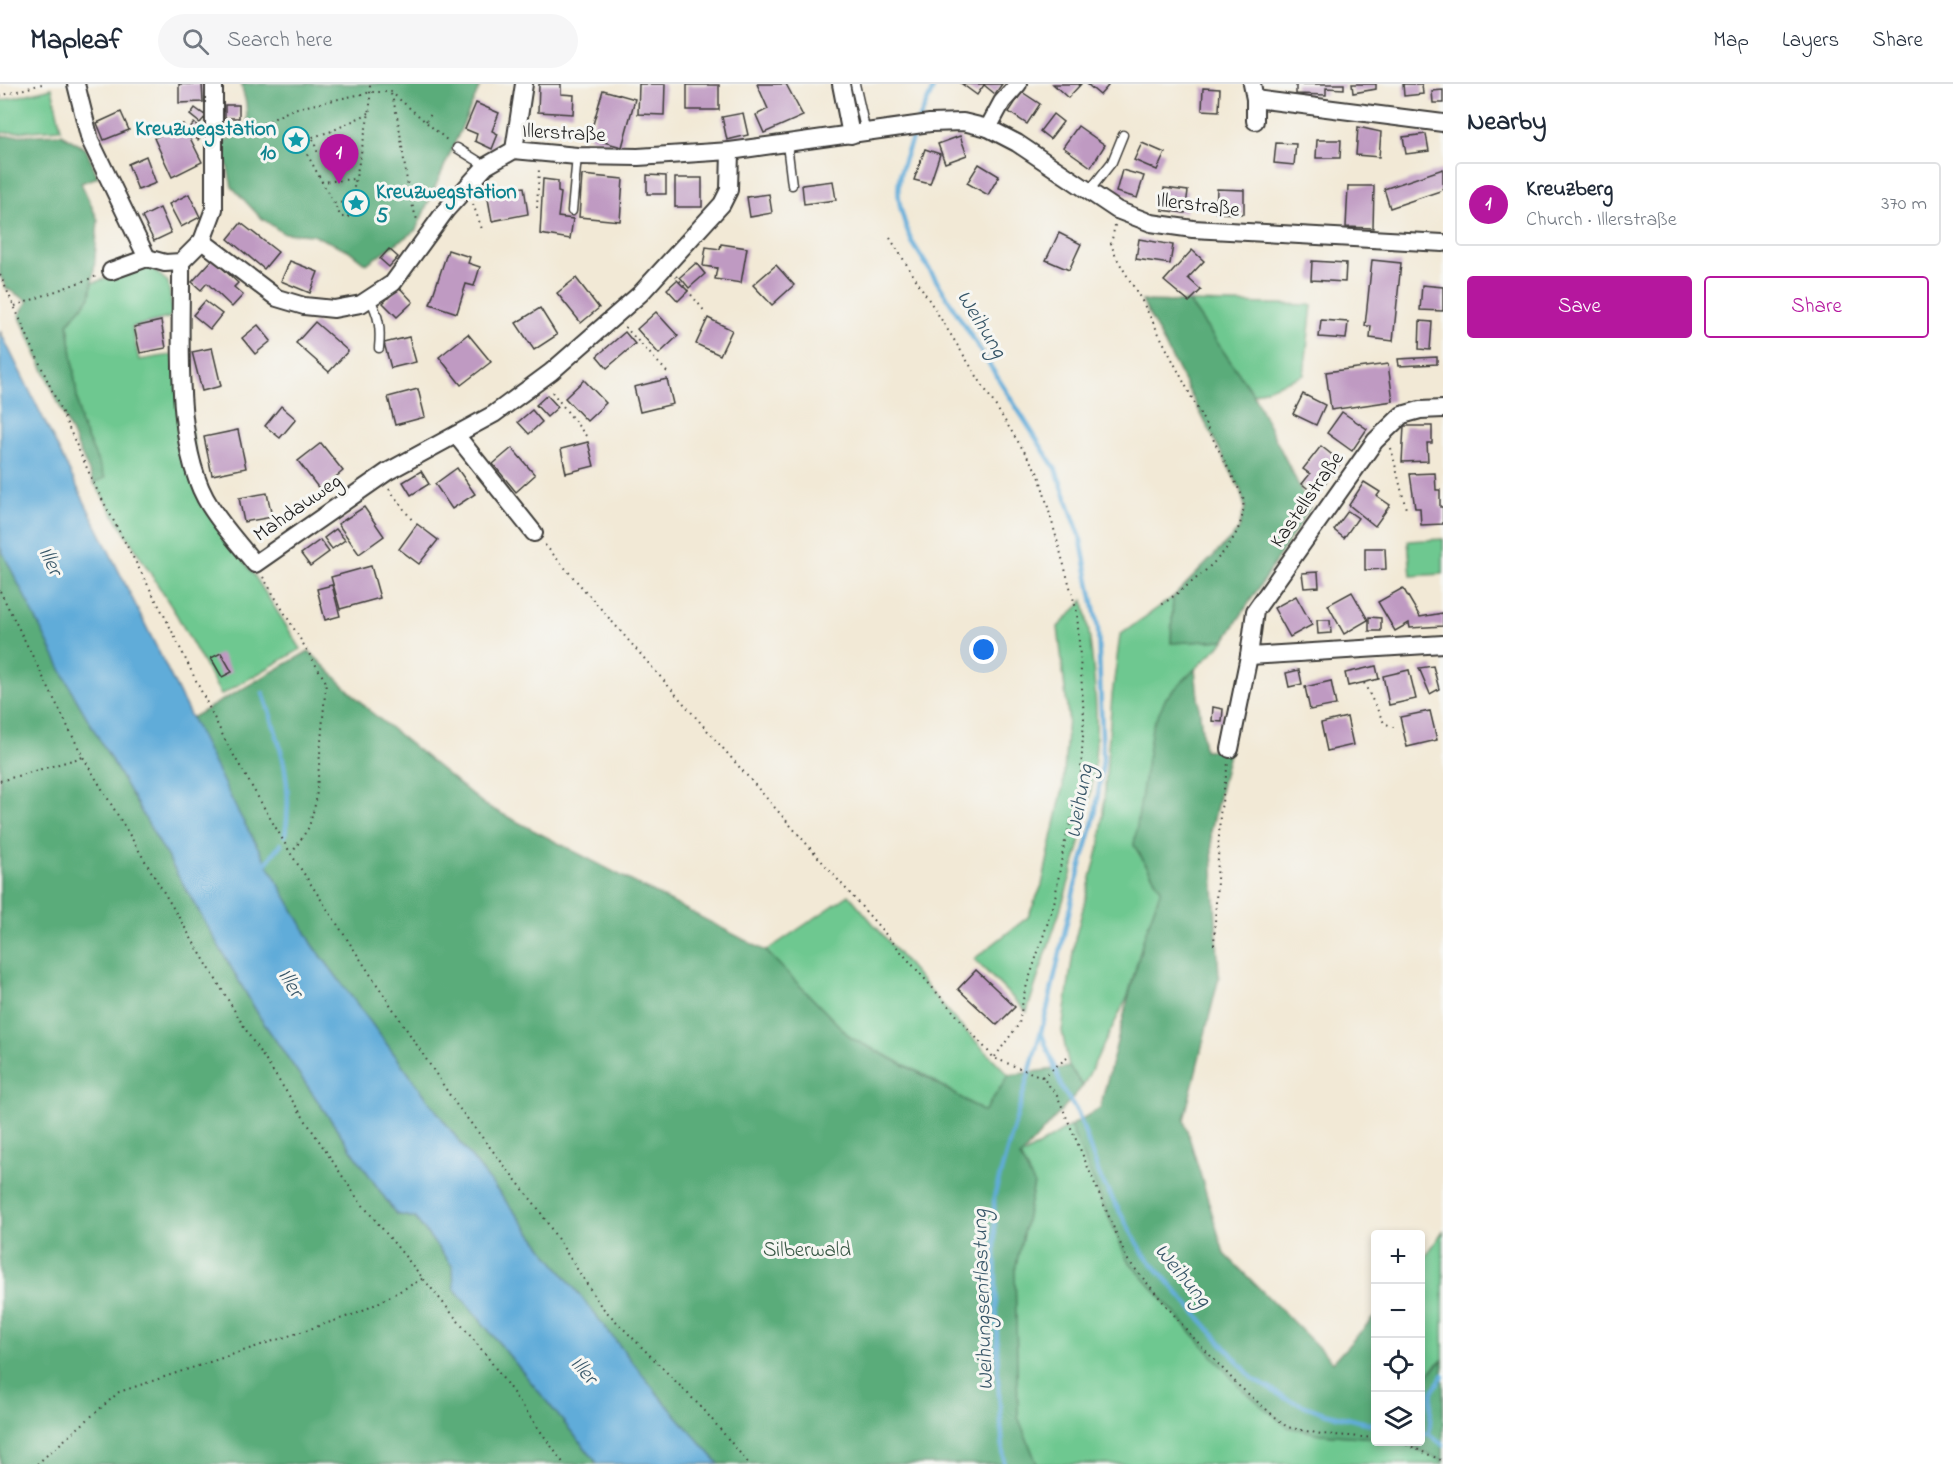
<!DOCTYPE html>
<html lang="en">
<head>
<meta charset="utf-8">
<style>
	body { margin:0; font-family:"Indie Flower",sans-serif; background:#f6f6f7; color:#1f2937 }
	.controls { position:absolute; right:18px; bottom:18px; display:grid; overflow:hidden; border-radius:6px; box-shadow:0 3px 9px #0003 }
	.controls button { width:54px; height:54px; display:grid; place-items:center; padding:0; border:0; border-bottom:2px solid #e0e1e3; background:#fff; color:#1f2937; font:30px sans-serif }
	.you { position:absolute; left:984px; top:566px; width:21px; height:21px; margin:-15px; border:4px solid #fff; border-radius:50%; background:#1a73e8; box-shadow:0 0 0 9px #1a73e833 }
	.badge { display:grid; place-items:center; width:39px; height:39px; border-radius:50%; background:#b5179e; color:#fff; font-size:20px; font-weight:700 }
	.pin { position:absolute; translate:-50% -50px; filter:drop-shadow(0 2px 3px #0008) }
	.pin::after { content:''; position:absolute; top:32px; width:21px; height:18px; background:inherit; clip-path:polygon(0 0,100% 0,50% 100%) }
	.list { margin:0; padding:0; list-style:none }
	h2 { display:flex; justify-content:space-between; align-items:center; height:78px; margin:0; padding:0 24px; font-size:26px }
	h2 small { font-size:20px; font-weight:400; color:#747a83 }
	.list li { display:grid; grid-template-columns:39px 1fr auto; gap:18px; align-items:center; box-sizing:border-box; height:84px; margin:0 12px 12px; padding:0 12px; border:2px solid #e0e1e3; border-radius:6px }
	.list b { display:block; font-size:22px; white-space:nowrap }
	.list p { margin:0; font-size:20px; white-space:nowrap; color:#747a83 }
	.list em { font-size:20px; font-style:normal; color:#747a83 }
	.actions { display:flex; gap:12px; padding:18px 24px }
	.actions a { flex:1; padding:14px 0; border:2px solid #b5179e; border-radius:6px; text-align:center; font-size:21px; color:#b5179e }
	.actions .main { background:#b5179e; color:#fff }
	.icon { flex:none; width:33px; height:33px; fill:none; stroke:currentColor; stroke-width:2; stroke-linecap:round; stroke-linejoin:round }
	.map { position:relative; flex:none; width:1443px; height:1380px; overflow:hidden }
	header { display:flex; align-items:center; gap:36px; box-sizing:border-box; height:84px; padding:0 30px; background:#fff; border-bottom:2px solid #e0e1e3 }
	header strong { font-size:28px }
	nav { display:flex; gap:33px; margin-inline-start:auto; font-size:21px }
	.search { width:420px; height:54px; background:#f6f6f7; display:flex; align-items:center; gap:15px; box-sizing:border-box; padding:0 21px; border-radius:33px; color:#747a83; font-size:22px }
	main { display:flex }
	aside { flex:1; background:#fff }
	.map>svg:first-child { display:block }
</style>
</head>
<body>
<header>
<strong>Mapleaf</strong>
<div class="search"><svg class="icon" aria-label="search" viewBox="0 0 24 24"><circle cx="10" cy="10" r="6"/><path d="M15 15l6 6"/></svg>Search here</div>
<nav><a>Map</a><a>Layers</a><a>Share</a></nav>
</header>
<main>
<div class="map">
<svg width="1443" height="1380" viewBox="0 0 1443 1380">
	<rect width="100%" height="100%" fill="#f6f6f2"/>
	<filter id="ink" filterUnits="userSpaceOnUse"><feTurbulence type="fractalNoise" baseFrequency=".0167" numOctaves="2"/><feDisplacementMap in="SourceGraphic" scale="12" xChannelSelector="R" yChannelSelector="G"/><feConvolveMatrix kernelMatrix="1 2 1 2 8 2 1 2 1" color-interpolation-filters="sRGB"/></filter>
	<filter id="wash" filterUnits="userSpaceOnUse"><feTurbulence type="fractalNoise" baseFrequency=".008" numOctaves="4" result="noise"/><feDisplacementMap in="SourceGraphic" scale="24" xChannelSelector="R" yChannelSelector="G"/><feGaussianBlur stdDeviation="1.35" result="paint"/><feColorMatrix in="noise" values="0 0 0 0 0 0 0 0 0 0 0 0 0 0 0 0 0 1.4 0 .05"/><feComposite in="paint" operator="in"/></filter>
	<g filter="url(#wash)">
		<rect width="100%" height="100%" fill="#f2e9d6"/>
		<g fill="#6ec890" stroke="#457256" stroke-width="1.5">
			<path d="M52,4l9,41 -61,4v-32z"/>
			<path d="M148,181l20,17 5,32 -5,4 -36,9 7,33 38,-6 30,158 47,63 47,74 -80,46 -45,-81 -82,-131 11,-5 -25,-56 -12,-99 22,-26 2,-14z"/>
			<path d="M1189,218l123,3 -8,70 -51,19z"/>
			<path d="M1443,455v35l-32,2 -3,-35z"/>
			<path d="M1173,513l-2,46 54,-3 -59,58 -32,147 27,44 -17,48 -16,59 -45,90 -14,-19 -7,-36 13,-92 26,-100 11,-143 8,-61z"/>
			<path d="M1084,516c8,48 15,111 11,160 -8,86 -43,170 -68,252l-53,-53 54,-42 14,-32 21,-98 5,-71 -10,-89z"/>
			<path d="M849,811l105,124 55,56 -25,37 -61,-38 -72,-36 -85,-87z"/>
			<path d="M1070,1042l57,133 112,127 82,48 54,4 1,4h25l42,19v3h-406l-19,-47 -3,-147 19,-86 -14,-27z"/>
			<path d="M1443,1147v128l-22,21v-117z"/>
		</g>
		<g fill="#5aac7a" stroke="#3b644b" stroke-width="1.5">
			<path d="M241,0h240l-65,146 -50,34 -18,-14 -35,-15 -30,-2 -23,-16 -28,-30 -10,-45 26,-11 -2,-28z"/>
			<path d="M61,50l25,15 12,28 -17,6 17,37 -4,51 -4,26 -22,26 12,99 25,56 -11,5 -75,-168 9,-14 -22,-13 -6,-13v-139z"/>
			<path d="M1142,217l47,1 64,92 57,114 -85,132 -54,3 2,-46 65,-66 7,-24 -5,-18z"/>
			<path d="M0,463l75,150 186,322 135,195 19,4 38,49 1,21 144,176h-598z"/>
			<path d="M309,567l62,61 114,93 281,146 85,87 72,37 61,37 25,-37 60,-8 14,19 -63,71 14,27 -19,86 3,147 19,47h-318l-59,-67 -193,-245 -154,-207 -75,-133 -47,-94z"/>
			<path d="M1195,585l9,81 26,-1 -19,82 8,146 -35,143 40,133 109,109 42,-46v122l-54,-4 -34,-7 -48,-41 -112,-127 -57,-133 30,-18 44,-171 17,-48 -27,-44 18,-118 14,-29z"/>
			<path d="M1443,1276v101l-42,-19h19l1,-61z"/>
		</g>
		<path fill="#60acd9" stroke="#3e647a" stroke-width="1.5" d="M0,247l238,481 75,133 154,207 193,245 59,67h-121l-144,-176 -1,-21 -38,-49 -19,-4 -135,-195 -186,-322 -75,-150z"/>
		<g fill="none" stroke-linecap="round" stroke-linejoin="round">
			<g stroke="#60acd9" stroke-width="4.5">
				<path d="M919,36l16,-36"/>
				<path d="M916,44c-19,51 -26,62 -4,114l144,228 24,66 18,92 5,132 -8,56 -21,74 -27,120 -53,187 4,182 6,85"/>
				<path d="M263,609c17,49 31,89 22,143"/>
				<path d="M266,779l15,-19"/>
				<path d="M1041,948l22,58 15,23 22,64 43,76 110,126 34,20 37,14 52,12"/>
				<path d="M1420,1349l9,1 14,11"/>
				<path d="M1429,1350l3,-42 11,-17"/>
			</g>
		</g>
		<g id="blocks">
			<g fill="#bf9ac2">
				<path d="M179,0h23l1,18 -24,1z"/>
				<path d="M539,0h22v10l13,1 -1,19 -35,-2z"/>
				<path d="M639,0h26l-1,31 -26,-1z"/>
				<path d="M757,0h29l17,32 -39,17 -8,-18 12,-6z"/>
				<path d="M962,0h40l-7,10 -11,-9 -7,10z"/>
				<path d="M1053,0h28l-13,14z"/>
				<path d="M1087,0h19l2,2 -8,9z"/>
				<path d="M1296,0h48v5l-18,-1v7l-30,-1z"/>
				<path d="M1352,0h24v5l-23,4z"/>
				<path d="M1403,0h19l1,10 -19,2z"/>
				<rect x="687" y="1" width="32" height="25"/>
				<path d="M1203,4l17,1 -1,22 -17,-1z"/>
				<path d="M603,6l32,9 -13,48 -33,-9z"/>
				<path d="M1443,6v13h-10l-1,-12z"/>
				<path d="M1022,8l18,12 -13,20 -18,-12z"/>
				<path d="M476,19l23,10 -7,18 6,3 -6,15 -17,-8 2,-7 -12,-5z"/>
				<rect x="225" y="21" width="14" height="13"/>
				<path d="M195,24l11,8 -6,7 -10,-8z"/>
				<path d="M121,28l8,18 -25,10 -7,-17z"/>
				<path d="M743,29l5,22 -21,5 -5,-23z"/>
				<path d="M1053,30l10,8 -13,17 -10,-8z"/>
				<path d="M194,39l11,9 -7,8 -11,-9z"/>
				<path d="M183,40l19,38 -30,15 -18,-39z"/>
				<path d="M1078,42l27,19 -14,22 -28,-20z"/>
				<path d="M1358,43l23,5 -2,25 -23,-2z"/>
				<path d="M1426,50l3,17 -23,3 -3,-17z"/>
				<path d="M960,52l7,19 -22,8 -7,-19z"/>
				<path d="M1317,56h24l-1,18h-24z"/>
				<path d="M1142,59l23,10 -8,17 -23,-10z"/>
				<path d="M1276,59l20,1 -2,21 -20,-2z"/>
				<path d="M925,65l15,5 -10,30 -16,-4z"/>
				<path d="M146,72l10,27 -18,7 -10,-26z"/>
				<path d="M979,80l20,12 -11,19 -21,-12z"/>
				<path d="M1443,85v21l-53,18 -6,-19z"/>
				<path d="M1122,86l22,6 -7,22 -21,-6z"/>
				<path d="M582,91l41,4 -3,42 -41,-4z"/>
				<path d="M647,91l19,1v18h-19z"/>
				<rect x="675" y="94" width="27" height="29"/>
				<path d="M543,95l15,2v11l3,1 -3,24 15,2 -3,20 -30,-5z"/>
				<path d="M833,97l3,19 -32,4 -2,-19z"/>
				<path d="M1348,102h26l-1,42 -27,-1z"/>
				<path d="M524,103l4,27 -36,7 -5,-28z"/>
				<path d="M1164,104l24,3 -3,22 -23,-3z"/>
				<path d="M1217,105l27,1v24l-28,-1z"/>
				<path d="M189,110l11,23 -19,10 -12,-23z"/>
				<path d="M769,110l3,19 -22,4 -3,-20z"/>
				<path d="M160,124l11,25 -17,8 -12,-24z"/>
				<path d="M241,139l37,29 -14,17 -36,-30z"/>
				<path d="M1059,149l22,11 -12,26 -23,-10z"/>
				<path d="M1139,155l34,6 -3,19 -34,-5z"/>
				<path d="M721,160l26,4 -6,35 -26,-4 2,-11 -14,-2 3,-19 14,2z"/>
				<path d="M389,165l9,8 -9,10 -9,-8z"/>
				<path d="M448,166l22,7 -2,6 12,4 -6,19 -8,-2 -9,29 -27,-9z"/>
				<path d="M1192,166l12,11 -16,17 13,12 -12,12 -25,-21z"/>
				<path d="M213,175l25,24 -4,4 9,8 -11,12 -25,-24 -6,7 -9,-8z"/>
				<path d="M1372,176l29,3 -8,78 -23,-3 1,-12h-6z"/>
				<path d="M290,177l28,11 -8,21 -29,-12z"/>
				<path d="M1312,177l34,2 -1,19 -34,-2z"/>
				<path d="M696,179l9,11 -16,14 -9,-11z"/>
				<path d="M776,181l18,20 -22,20 -19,-20z"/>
				<path d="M576,194l23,30 -18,15 -24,-30z"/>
				<path d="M677,196l11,11 -10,10 -11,-12z"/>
				<path d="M1422,201l21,2v24l-23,-1z"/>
				<path d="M399,203l14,15 -16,15 -14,-14z"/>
				<path d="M205,217l17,13 -12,15 -17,-14z"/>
				<path d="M540,224l17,27 -23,15 -18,-27z"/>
				<path d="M656,228l22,24 -19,18 -22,-25z"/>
				<path d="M708,234l24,12 -12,25 -24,-11z"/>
				<path d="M1321,236l27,2 -2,17 -27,-2z"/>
				<path d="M161,237l5,27 -26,5 -6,-26z"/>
				<path d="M1420,237l12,1 -2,28 -11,-1z"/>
				<path d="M315,238l33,29 -19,21 -33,-29z"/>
				<path d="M258,241l13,16 -16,13 -13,-16z"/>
				<path d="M625,248l10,12 -28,24 -10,-12z"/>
				<path d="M468,250l23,28 -30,23 -22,-28z"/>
				<path d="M409,253l7,25 -25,6 -7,-25z"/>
				<path d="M212,264l9,38 -19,5 -10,-39z"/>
				<path d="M1437,273v7l-38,2 -1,-7z"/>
				<path d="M1388,280l5,37 -62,9 -5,-38z"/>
				<path d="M667,295l6,25 -33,8 -6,-25z"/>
				<path d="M584,296l22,23 -19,18 -22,-23z"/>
				<path d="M418,305l7,28 -30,8 -7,-28z"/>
				<path d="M1303,310l22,11 -9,20 -23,-11z"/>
				<path d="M547,311l11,12 -11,10 -11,-12z"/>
				<path d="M281,322l15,13 -16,19 -15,-12z"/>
				<path d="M532,326l10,12 -13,12 -11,-12z"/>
				<path d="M1342,328l25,17 -15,22 -25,-18z"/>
				<path d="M1404,342h28v17h-5l1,18 -26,1z"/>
				<path d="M238,346l8,38 -34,7 -8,-38z"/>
				<path d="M588,358l6,24 -28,7 -5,-24z"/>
				<path d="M321,359l22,28 -23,19 -22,-29z"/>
				<path d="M1321,362l20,16 -25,33 -14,-11 8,-10 -7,-5z"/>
				<path d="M512,364l23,27 -19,17 -23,-28z"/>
				<path d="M457,384l18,26 -23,15 -17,-25z"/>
				<path d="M421,387l8,13 -18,11 -8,-13z"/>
				<path d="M1435,389l1,17h4v17h3v17l-22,1 -1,-17h-5l-5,-34z"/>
				<path d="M1364,398l16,10 -3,4 13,9 -15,21 -26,-21z"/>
				<path d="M267,409l5,24 -28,5 -5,-24z"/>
				<path d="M364,423l20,29 -25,18 -21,-30z"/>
				<path d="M1348,427l10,7 -14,20 -10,-8z"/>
				<path d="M417,440l21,16 -19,24 -20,-15z"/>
				<path d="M336,445l9,11 -13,9 -8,-11z"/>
				<path d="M320,456l9,12 -19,14 -9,-12z"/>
				<path d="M1365,464h20l1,21 -21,1z"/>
				<path d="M371,482l9,32 -40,11 -9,-32z"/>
				<path d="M1318,488l1,15 -15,1 -2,-15z"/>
				<path d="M332,501l8,31 -15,4 -8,-31z"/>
				<path d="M1403,504l17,29 23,-4v13l-33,2 -1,-5 -14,8 -17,-29z"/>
				<path d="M1352,508l16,28 -24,14 -16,-29z"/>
				<path d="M1296,512l16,29 -22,12 -16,-29z"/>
				<path d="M1369,533l12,1v13h-12z"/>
				<path d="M1317,536h13l1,13 -13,1z"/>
				<path d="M221,569l11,19 -10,5 -11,-19z"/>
				<path d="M1376,582l3,13 -31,7 -3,-13z"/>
				<path d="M1433,582l6,23 -9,5 -11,-26z"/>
				<path d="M1299,586l3,14 -13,3 -3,-14z"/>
				<path d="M1409,586l7,29 -27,6 -6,-29z"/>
				<path d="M1331,597l5,24 -26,5 -5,-23z"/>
				<path d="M1213,623l10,2 -1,13 -10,-1z"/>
				<path d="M1430,627l7,29 -30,7 -7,-30z"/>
				<path d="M1347,633l6,28 -26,6 -6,-28z"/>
				<path d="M976,886l39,37 -18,18 -39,-36z"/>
			</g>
		</g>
	</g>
	<g filter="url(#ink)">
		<use href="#blocks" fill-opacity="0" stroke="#3c3b38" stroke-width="1.5"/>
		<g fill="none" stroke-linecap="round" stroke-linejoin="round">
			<defs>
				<g id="service">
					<path d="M855,0l11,49"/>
					<path d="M787,60l5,41"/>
					<path d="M457,64l29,18"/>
					<path d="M1089,107l23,-29 11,-27"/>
					<path d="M572,127l5,-55"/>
					<path d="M370,215c9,17 11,30 9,49"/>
				</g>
				<g id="minor">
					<path d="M76,0l14,56 57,118"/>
					<path d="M841,0l10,51"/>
					<path d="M1252,0l3,15v22"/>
					<path d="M1255,15l188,24"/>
					<path d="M988,44l14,-26 16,-18"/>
					<path d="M514,66l10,-66"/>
					<path d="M202,157l12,-32v-125"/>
					<path d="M181,178c1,69 -9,186 29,244 13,21 30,39 45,58l132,-92 107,-58 57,-42 89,-78 82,-90 7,-14 1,-39"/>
					<path d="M111,187l36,-13 18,5 16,-1 21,-21 75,57 27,8 30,3 27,-5 32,-21 53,-73 40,-44 28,-16 63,6 61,1 92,-6 200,-28 33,-1 25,6 29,15 100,67 34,13 42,6 250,14"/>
					<path d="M456,351l78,98"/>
					<path d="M1249,572l194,-12"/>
					<path d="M1230,665l19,-93 6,-45 120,-170 27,-26 18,-5 23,-1"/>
				</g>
			</defs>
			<use href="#service" stroke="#3c3b38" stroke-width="11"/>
			<use href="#minor" stroke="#3c3b38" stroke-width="20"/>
			<g stroke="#3c3b38" stroke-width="2" stroke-dasharray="1.5 4.5" stroke-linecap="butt">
				<path d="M391,10c14,42 11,88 27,128"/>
				<path d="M0,12l42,-12"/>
				<path d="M369,29l-37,18 -32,10 41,76h7l22,-109v-24"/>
				<path d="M426,37l6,-8"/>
				<path d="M230,50h12l51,-25 78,-17h20l57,49"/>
				<path d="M313,55l4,12 10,1 8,-5 -3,-16"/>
				<path d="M321,98l33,-3"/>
				<path d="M334,119l17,-1"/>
				<path d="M473,120l10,28"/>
				<path d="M537,124l2,-39"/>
				<path d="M1115,141l-4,19 5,13 26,44 101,196c6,48 -50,84 -84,110"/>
				<path d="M890,154l149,237 38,137 7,106 -4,71 -16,56 -10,59 -30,90 -5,30 -25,34"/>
				<path d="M0,191l95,211 71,133 60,123 65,112 164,249 82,104 64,99 103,104 45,54"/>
				<path d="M676,192l30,37"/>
				<path d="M15,222l82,-30"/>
				<path d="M625,243l43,46"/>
				<path d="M552,308l35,45"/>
				<path d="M1391,364l15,61"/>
				<path d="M389,405l23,31"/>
				<path d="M545,461l449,513 48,19 15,18 70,164 63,75 49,52 48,41 34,7 55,4"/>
				<path d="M263,493l63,105 -10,119 -7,26 -17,26"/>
				<path d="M0,507l83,166 169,283 105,158 129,157 78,109"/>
				<path d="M1364,599l20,40 12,5"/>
				<path d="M0,697l83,-24"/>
				<path d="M1214,861l6,-130 8,-52"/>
				<path d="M1042,993l25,-19"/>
				<path d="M1401,1358l42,19"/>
				<path d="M37,1380l82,-72 242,-80 63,-34"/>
			</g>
			<use href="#service" stroke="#fff" stroke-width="8"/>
			<use href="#minor" stroke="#fff" stroke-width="16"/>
		</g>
	</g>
	<defs>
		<symbol id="sight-ring" viewBox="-11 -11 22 22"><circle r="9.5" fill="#f6f6f2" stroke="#0f9aa8" stroke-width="1.5"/><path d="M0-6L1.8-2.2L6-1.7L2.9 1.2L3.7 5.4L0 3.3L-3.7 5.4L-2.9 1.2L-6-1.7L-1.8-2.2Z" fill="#0f9aa8"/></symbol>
	</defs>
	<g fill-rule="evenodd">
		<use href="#sight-ring" x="281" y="41" width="30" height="30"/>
		<use href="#sight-ring" x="341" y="104" width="30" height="30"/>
	</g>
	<g text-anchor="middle" stroke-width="6" stroke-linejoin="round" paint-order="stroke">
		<g font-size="21" font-weight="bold" fill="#0d838f" stroke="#f6f6f2" text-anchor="end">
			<text x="276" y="51">Kreuzwegstation<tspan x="276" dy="24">10</tspan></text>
			<text x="376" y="114" text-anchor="start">Kreuzwegstation<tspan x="376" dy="24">5</tspan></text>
		</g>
		<g font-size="21" fill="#1c1c1c" stroke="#f6f6f2">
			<text transform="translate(564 48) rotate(3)" y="7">Illerstraße</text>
			<text transform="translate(1198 120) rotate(7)" y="7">Illerstraße</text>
			<text transform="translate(1306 415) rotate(-55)" y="7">Kastellstraße</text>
			<text transform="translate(297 423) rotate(-35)" y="7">Mahdauweg</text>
		</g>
		<g font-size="21" fill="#395845" stroke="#f6f6f2">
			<text x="807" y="1172">Silberwald</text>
		</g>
		<g font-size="22" font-style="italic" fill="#375668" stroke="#f6f6f2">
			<text transform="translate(983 239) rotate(58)" y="8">Weihung</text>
			<text transform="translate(52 476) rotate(65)" y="8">Iller</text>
			<text transform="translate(1078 717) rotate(-80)" y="8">Weihung</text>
			<text transform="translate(292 898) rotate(59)" y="8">Iller</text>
			<text transform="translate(1184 1190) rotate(50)" y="8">Weihung</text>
			<text transform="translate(981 1216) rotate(-92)" y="8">Weihungsentlastung</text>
			<text transform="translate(585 1285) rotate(50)" y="8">Iller</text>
		</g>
	</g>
</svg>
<div class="controls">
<button>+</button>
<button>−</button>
<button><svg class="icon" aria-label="locate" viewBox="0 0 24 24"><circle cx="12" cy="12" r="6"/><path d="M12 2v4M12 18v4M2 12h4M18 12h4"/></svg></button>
<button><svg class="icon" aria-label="layers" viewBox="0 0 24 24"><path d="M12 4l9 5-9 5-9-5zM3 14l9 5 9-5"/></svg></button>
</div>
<div class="you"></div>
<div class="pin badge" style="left:339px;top:100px">1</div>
</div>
<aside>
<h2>Nearby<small></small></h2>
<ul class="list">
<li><span class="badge">1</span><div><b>Kreuzberg</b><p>Church · Illerstraße</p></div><em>370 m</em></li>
</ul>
<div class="actions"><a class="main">Save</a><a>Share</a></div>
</aside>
</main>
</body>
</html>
